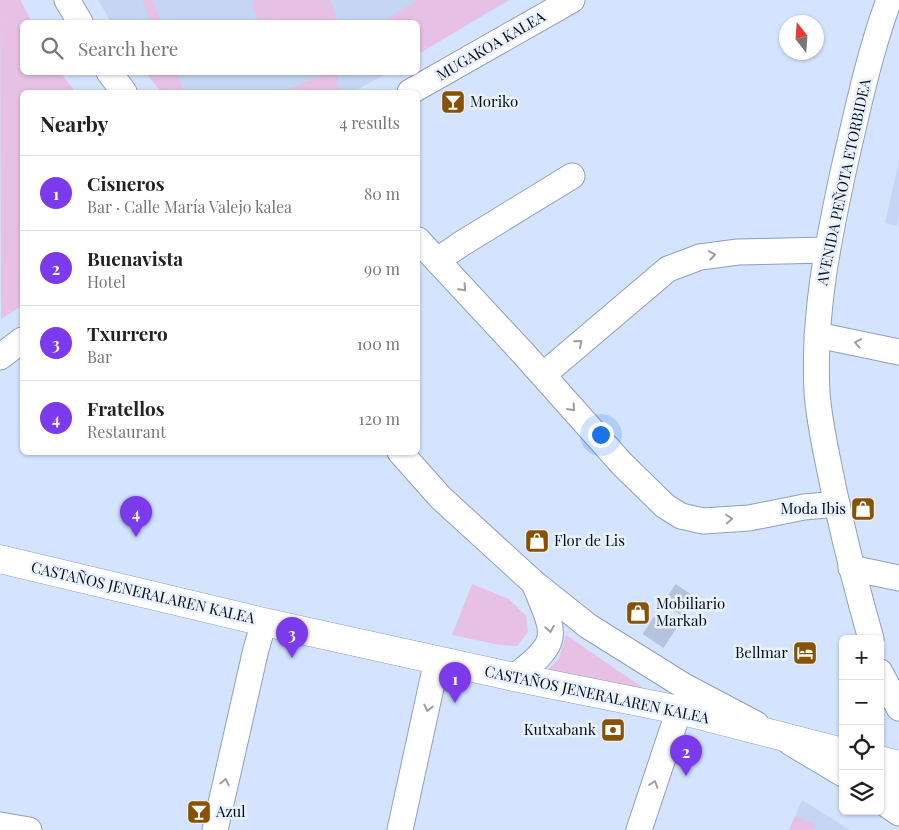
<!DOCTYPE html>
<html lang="en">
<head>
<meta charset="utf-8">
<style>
	body { margin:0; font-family:"Playfair Display",serif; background:#f2f2f2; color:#222 }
	.controls { position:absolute; right:15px; bottom:15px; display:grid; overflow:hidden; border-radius:8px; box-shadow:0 1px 4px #0004 }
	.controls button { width:45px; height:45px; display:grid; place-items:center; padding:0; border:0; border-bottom:1px solid #e0e0e0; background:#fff; color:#222; font:25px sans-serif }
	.compass { position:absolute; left:779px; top:15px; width:45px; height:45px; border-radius:50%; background:#fff; box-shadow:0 1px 4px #0004; rotate:343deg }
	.you { position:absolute; left:600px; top:434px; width:18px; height:18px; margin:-12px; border:4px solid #fff; border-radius:50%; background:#1a73e8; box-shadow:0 0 0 8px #1a73e833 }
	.badge { display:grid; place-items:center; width:32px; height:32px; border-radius:50%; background:#7c3aed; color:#fff; font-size:16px; font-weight:700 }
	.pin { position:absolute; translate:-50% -41px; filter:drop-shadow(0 1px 2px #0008) }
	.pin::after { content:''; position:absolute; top:26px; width:18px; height:15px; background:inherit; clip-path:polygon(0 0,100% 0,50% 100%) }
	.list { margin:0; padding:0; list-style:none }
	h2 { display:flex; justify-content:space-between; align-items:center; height:65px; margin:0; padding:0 20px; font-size:21px }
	h2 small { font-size:16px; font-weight:400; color:#767676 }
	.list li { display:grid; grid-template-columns:32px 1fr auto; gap:15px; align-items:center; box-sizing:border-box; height:75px; padding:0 20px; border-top:1px solid #e0e0e0 }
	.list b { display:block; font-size:19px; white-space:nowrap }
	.list p { margin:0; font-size:16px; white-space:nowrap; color:#767676 }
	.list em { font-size:16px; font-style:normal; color:#767676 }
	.icon { flex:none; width:28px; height:28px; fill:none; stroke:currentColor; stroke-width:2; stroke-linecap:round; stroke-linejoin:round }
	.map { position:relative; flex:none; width:899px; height:830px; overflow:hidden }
	.search { position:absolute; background:#fff; box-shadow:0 1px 4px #0004; left:20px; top:20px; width:400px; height:55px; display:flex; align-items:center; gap:12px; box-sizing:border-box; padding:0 18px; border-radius:8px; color:#767676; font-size:19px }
	.panel { position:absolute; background:#fff; box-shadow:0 1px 4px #0004; left:20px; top:90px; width:400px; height:365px; border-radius:8px }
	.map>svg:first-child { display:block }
</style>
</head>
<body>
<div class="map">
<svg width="899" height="830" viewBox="0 0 899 830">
	<rect width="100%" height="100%" fill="#d4e4fe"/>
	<g fill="#c4d6f4">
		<path d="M98,0h411l-91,54v-32h-307z"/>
		<path d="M146,73h241l-34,19h-192z"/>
		<path d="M899,161v56l-2,9 -12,-3z"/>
		<path d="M802,800l48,30h-61z"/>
	</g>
	<g fill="#e6c1e5">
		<path d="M0,0h20l12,22h-10v50l38,1 16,19h-54v214l-21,13z"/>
		<path d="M142,0h10l9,22h-10z"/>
		<path d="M254,0h76l7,18 -2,4h-76l-7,-15z"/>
		<path d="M417,0h92l-91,54v-32h-36z"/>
		<path d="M329,72l9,1v13l3,6h-60z"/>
		<path d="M146,73h30l8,19h-23z"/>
		<path d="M472,584l37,15 17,17 2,16 -11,14 -17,-1 -48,-10z"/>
		<path d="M566,635l83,57 -102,-21 12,-13z"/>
		<path d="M795,816l20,8 -3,6h-23z"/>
	</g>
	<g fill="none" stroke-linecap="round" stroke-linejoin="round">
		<path stroke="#b5c4db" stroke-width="25" stroke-dasharray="25 12" stroke-linecap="butt" d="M653,641l33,-50"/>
		<defs>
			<g id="street">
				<path d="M67,0l13,22"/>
				<path d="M109,72l15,20"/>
				<path d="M410,92l162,-92"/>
				<path d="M418,240l105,113 99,111 43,42 16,10 22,5 46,-3 55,-11 33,-3"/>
				<path d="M438,260l23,-16 111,-68"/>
				<path d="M817,335l82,17"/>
				<path d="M0,357l22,-17"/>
				<path d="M543,375l125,-106 32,-12 38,-5 89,-2"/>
				<path d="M400,452l41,46 93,85 54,43 96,60 72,38"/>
				<path d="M851,568l48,10"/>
				<path d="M871,639c-15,-53 -28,-105 -39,-158 -6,-30 -13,-59 -15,-89 -4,-77 11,-150 27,-224 13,-56 25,-114 45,-168"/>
				<path d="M880,672l19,36"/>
				<path d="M514,677c49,-36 41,-42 20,-94"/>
				<path d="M791,743l52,31"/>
				<path d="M880,775l19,14"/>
				<path d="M880,800l19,13"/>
				<path d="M0,825l29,5"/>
				<path d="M215,830l41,-181 8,-27"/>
				<path d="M400,830l37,-170"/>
				<path d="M639,830l40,-120"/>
			</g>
			<g id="secondary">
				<path d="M0,559l264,63 250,55 165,33 164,42"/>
				<path d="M880,760l19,5"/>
			</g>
		</defs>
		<use href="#street" stroke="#8d9fbd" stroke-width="27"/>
		<use href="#secondary" stroke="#8d9fbd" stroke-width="29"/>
		<use href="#street" stroke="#fff" stroke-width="25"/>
		<use href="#secondary" stroke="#fff" stroke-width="28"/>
	</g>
	<defs><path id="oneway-chevron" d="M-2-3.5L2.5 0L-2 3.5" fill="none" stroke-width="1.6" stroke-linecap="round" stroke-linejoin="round" transform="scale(1.25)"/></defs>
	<g stroke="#9c9ea2">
		<use href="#oneway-chevron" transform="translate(712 255) rotate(-8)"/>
		<use href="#oneway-chevron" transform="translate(463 288) rotate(47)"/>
		<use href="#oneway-chevron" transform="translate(579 343) rotate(-41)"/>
		<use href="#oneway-chevron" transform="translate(858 343) rotate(-169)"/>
		<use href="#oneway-chevron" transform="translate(572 408) rotate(48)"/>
		<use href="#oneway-chevron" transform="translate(729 519) rotate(-4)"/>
		<use href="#oneway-chevron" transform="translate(550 629) rotate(81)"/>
		<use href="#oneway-chevron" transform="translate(428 708) rotate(103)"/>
		<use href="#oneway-chevron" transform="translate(225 782) rotate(-77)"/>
		<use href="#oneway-chevron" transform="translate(654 784) rotate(-72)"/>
	</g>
	<defs>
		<symbol id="bar-square" viewBox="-11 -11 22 22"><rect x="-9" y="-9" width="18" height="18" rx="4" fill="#885201" stroke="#e9f1fe"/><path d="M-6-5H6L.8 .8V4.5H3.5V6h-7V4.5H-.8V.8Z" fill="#fff"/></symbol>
		<symbol id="shop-square" viewBox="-11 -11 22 22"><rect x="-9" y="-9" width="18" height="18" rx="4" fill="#885201" stroke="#e9f1fe"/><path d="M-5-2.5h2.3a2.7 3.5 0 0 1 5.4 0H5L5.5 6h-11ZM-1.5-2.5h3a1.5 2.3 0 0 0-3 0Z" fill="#fff"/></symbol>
		<symbol id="hotel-square" viewBox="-11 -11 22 22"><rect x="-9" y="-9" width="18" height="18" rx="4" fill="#885201" stroke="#e9f1fe"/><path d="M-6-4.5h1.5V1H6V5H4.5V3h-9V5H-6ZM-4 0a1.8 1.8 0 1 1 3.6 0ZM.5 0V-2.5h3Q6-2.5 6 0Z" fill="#fff"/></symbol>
		<symbol id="bank-square" viewBox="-11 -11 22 22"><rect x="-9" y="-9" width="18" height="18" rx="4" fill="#885201" stroke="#e9f1fe"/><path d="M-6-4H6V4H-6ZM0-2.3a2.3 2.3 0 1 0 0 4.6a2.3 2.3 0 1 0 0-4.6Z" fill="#fff"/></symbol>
	</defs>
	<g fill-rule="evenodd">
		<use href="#bar-square" x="439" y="88" width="28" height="28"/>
		<use href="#shop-square" x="849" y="495" width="28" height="28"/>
		<use href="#shop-square" x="523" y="527" width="28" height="28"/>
		<use href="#shop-square" x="624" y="599" width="28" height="28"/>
		<use href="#hotel-square" x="791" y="639" width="28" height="28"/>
		<use href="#bank-square" x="599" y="716" width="28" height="28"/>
		<use href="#bar-square" x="185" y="798" width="28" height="28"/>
	</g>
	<g text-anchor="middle" stroke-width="5" stroke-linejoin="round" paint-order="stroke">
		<g font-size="15" fill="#070d17" stroke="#e9f1fe">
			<text transform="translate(491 46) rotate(-30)" y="5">MUGAKOA KALEA</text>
			<text transform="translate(844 182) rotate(-78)" y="5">AVENIDA PEÑOTA ETORBIDEA</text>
			<text transform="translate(143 593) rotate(13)" y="5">CASTAÑOS JENERALAREN KALEA</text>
			<text transform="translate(597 695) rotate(12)" y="5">CASTAÑOS JENERALAREN KALEA</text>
		</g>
		<g font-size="15" fill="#070d17" stroke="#e9f1fe" text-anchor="start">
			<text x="470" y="107">Moriko</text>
			<text x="846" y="514" text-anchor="end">Moda Ibis</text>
			<text x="554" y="546">Flor de Lis</text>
			<text x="656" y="609">Mobiliario<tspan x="656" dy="17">Markab</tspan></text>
			<text x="788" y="658" text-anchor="end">Bellmar</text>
			<text x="596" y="735" text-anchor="end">Kutxabank</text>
			<text x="216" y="817">Azul</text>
		</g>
	</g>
</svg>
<div class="controls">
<button>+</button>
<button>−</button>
<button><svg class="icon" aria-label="locate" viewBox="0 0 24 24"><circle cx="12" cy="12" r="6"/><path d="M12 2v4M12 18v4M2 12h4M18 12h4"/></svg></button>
<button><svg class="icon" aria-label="layers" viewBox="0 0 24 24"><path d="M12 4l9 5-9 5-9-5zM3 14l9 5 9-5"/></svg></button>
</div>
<svg class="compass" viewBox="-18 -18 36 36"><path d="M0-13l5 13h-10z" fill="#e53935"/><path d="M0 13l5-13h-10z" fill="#767676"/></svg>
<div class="you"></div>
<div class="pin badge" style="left:455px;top:703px">1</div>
<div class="pin badge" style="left:686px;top:776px">2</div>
<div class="pin badge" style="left:292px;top:658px">3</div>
<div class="pin badge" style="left:136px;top:537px">4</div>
<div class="search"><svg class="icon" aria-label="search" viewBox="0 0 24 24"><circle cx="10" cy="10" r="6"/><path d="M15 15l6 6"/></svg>Search here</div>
<section class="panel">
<h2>Nearby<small>4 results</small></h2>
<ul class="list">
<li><span class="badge">1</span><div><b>Cisneros</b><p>Bar · Calle María Valejo kalea</p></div><em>80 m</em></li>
<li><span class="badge">2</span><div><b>Buenavista</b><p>Hotel</p></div><em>90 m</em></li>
<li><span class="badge">3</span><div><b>Txurrero</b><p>Bar</p></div><em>100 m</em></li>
<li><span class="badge">4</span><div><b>Fratellos</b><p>Restaurant</p></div><em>120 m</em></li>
</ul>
</section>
</div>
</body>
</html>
